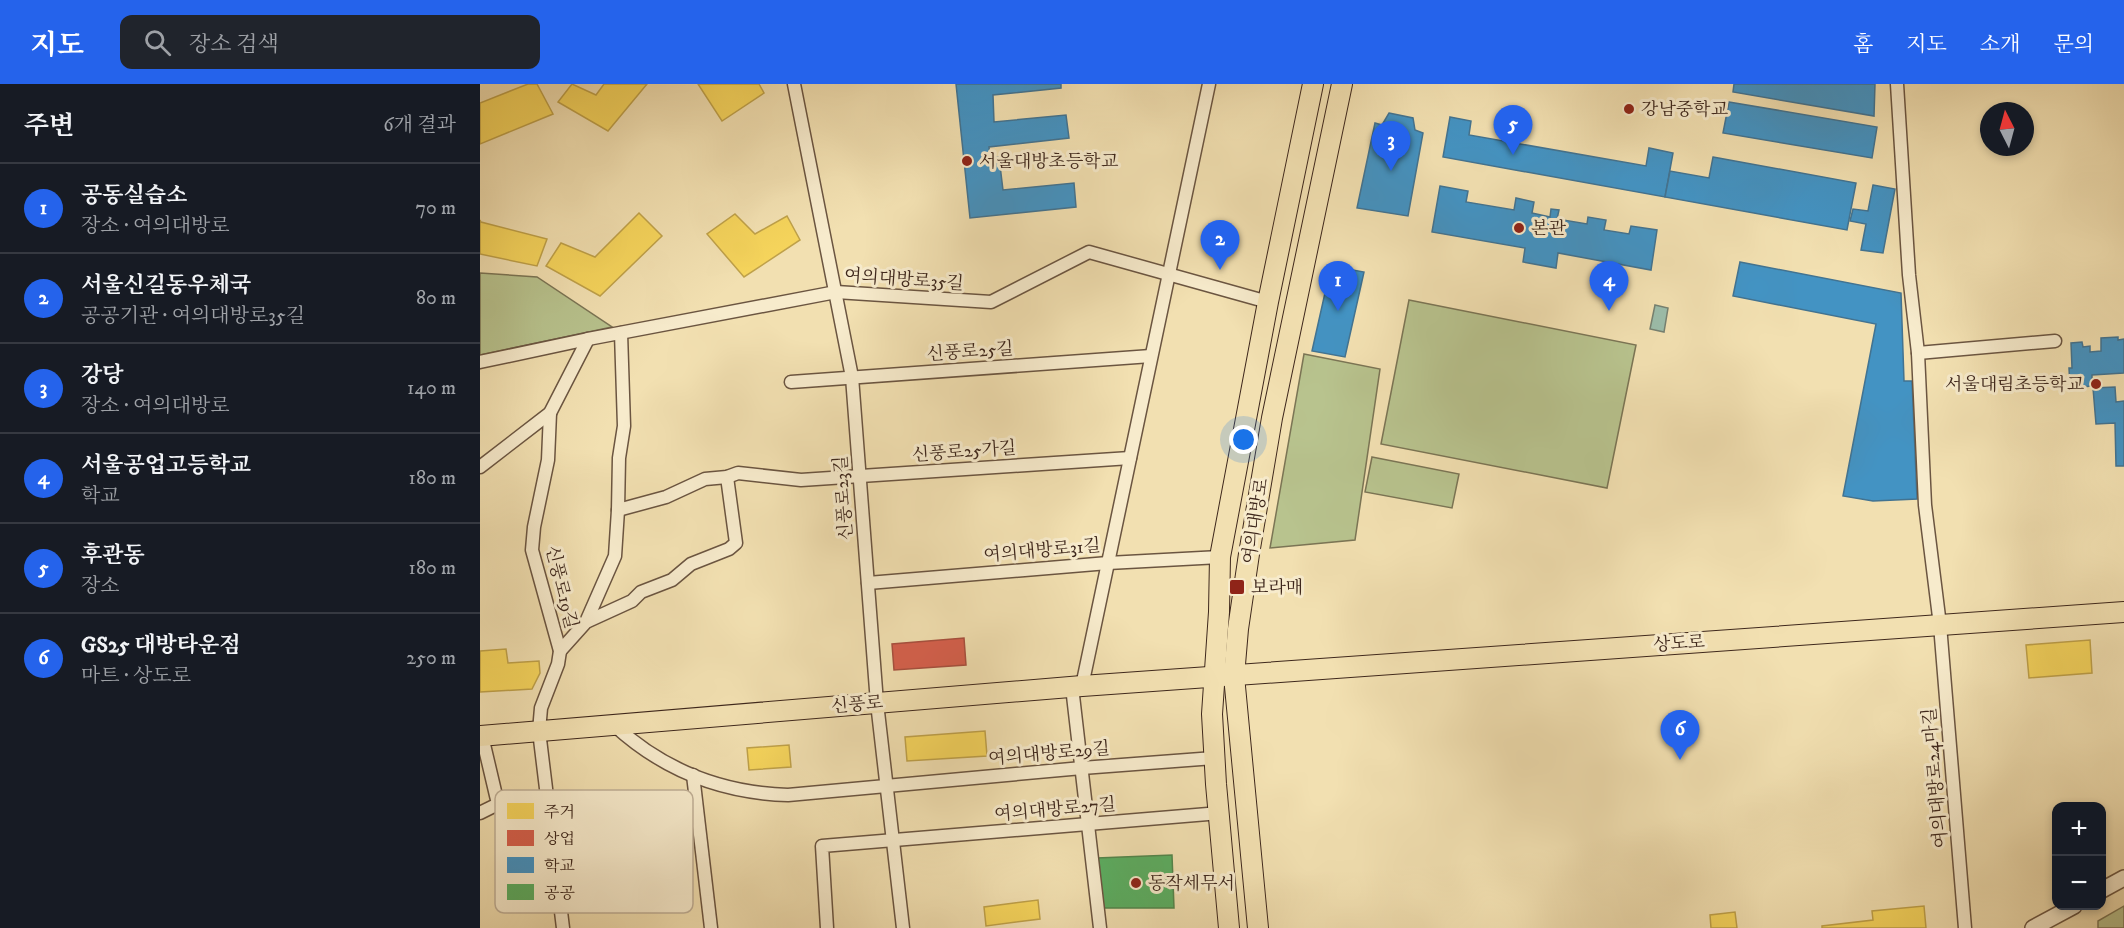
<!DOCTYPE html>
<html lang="ko">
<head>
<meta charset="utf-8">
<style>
	body { margin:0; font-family:"IM FELL DW Pica","Noto Serif KR",serif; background:#20242c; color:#f1f3f6 }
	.controls { position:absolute; right:18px; bottom:18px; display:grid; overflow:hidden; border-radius:12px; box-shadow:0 3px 9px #0003 }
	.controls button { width:54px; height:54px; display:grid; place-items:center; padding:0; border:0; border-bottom:2px solid #363941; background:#171b24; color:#f1f3f6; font:30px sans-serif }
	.compass { position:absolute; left:1500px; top:18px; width:54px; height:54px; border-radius:50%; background:#171b24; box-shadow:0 3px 9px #0003; rotate:354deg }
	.you { position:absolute; left:764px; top:356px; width:21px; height:21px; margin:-15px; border:4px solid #fff; border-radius:50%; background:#1a73e8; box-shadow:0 0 0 9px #1a73e833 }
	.badge { display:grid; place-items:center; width:39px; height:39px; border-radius:50%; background:#2563eb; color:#fff; font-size:20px; font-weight:700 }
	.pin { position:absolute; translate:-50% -50px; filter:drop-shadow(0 2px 3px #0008) }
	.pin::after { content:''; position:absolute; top:32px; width:21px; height:18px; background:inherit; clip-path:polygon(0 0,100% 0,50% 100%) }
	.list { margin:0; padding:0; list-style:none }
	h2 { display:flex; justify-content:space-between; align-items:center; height:78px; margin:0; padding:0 24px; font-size:26px }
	h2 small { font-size:20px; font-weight:400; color:#9ea1a6 }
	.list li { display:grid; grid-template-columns:39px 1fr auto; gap:18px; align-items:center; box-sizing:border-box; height:90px; padding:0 24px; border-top:2px solid #363941 }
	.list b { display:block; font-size:22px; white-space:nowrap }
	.list p { margin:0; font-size:20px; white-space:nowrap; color:#9ea1a6 }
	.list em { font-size:20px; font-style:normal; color:#9ea1a6 }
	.icon { flex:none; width:33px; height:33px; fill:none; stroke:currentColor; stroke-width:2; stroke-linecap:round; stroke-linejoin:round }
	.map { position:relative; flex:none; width:1644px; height:844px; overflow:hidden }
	header { display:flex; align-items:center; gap:36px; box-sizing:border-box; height:84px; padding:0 30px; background:#2563eb; color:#fff }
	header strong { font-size:28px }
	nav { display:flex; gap:33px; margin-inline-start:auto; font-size:21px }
	.search { width:420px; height:54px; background:#20242c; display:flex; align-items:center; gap:15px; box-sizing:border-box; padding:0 21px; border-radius:12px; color:#9ea1a6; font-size:22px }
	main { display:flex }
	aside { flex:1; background:#171b24 }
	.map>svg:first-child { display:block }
</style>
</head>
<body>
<header>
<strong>지도</strong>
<div class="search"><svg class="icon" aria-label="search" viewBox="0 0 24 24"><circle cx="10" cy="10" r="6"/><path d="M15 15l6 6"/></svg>장소 검색</div>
<nav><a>홈</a><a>지도</a><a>소개</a><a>문의</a></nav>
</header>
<main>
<aside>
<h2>주변<small>6개 결과</small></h2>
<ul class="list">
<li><span class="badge">1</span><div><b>공동실습소</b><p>장소 · 여의대방로</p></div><em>70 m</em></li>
<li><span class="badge">2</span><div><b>서울신길동우체국</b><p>공공기관 · 여의대방로35길</p></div><em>80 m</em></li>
<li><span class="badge">3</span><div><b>강당</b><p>장소 · 여의대방로</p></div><em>140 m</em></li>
<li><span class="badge">4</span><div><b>서울공업고등학교</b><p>학교</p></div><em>180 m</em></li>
<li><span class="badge">5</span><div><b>후관동</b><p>장소</p></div><em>180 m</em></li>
<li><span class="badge">6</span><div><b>GS25 대방타운점</b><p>마트 · 상도로</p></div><em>250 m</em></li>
</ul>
</aside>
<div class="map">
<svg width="1644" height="844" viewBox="0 0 1644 844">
	<rect width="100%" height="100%" fill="#f2e0b1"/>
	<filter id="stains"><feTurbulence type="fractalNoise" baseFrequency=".00333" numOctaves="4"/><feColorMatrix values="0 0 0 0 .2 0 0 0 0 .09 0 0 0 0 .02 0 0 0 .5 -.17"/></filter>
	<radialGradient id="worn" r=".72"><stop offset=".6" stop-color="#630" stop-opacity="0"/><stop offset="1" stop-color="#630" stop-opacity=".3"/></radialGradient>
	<g fill="#b8c38e" stroke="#7b7555" stroke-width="1.5">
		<path d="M0,189l57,4 75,50 -132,28z"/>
		<path d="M929,216l227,45 -29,143 -226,-44z"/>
		<path d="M824,270l76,15 -25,171 -85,8z"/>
		<path d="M892,373l87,17 -7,34 -87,-16z"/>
		<path d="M1644,822v22h-26v-7z"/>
	</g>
	<path fill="#9bbdaa" stroke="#768171" stroke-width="1.5" d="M1175,221l13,3 -4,24 -14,-3z"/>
	<g fill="#f6d55c" stroke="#bfa149" stroke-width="1.5">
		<path d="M48,0h9l16,30 -73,30v-41z"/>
		<path d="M92,0l24,11 8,-11h43l-39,47 -50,-29z"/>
		<path d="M218,0h61l5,9 -42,28z"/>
		<path d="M159,129l23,23 -62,60 -54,-30 15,-23 34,14z"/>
		<path d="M255,130l20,20 32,-18 13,24 -56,37 -37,-43z"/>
		<path d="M0,136l1,2 66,17 -10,27 -57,-12z"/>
		<path d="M1610,556l2,33 -63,5 -3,-33z"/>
		<path d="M26,565l2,14 31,-2 1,12 -8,16 -52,3v-41z"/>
		<path d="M505,647l2,25 -80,5 -2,-24z"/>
		<path d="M309,661l2,22 -42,3 -2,-22z"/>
		<path d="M558,816l2,19 -54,7 -2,-19z"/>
		<path d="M1444,822l2,22h-104v-2l51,-6 -1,-9z"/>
		<path d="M1255,828l2,16h-26l-1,-13z"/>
	</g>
	<path fill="#d6604d" stroke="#a84f3e" stroke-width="1.5" d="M484,554l2,27 -72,5 -2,-26z"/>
	<g fill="#4393c3" stroke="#427391" stroke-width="1.5">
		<path d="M476,0h105v4l-68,7 1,27 72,-7 3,23 -80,9 1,11 9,-1 4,33 71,-7 2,24 -106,11z"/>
		<path d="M1254,0h141l-1,32 -141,-24z"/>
		<path d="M1249,18l148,25 -5,31 -149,-25z"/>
		<path d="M909,29l24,5 2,12 8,3 -15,83 -51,-8 18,-85 7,2z"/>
		<path d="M970,33l21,4 -2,14 177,31 3,-18 24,5 -8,44 -222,-40z"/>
		<path d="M1233,73l143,26 -9,47 -182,-33 5,-26 39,7z"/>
		<path d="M1393,101l22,4 -12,64 -22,-3 5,-26 -16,-3 3,-12 15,2z"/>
		<path d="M960,102l28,5 -2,11 48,8 2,-12 18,4 -2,11 18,4 1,-8 8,1 -2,9 30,5 1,-7 18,3 -2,10 25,4 2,-8 26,4 -6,40 -93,-17 -2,15 -33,-6 2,-14 -93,-16z"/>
		<path d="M1260,178l161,31 3,88h8l5,118 -44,2 -30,-5 33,-172 -143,-28z"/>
		<path d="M851,182l33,6 -19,85 -33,-6z"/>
		<path d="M1638,253v3l6,-1v34l-32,2v11l-22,2 -1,-20h3l-1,-25 11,-1 1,5 7,-1v6l11,-1v-13z"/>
		<path d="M1635,303l1,15 8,-1v65h-8l-1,-43 -19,1 -3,-36z"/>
	</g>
	<path fill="#5aae61" stroke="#52864c" stroke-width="1.5" d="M692,771l2,53h-71l-6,-50z"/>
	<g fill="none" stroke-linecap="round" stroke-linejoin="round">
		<defs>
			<g id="minor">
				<path d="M314,0l58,293 25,326 26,225"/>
				<path d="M1417,0l12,191 9,78 7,152 15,120 25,303"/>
				<path d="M1438,269l137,-12"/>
				<path d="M0,278l108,-23 248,-47 155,10 98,-50 179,50"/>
				<path d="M311,298l360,-26"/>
				<path d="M70,329l-2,47 -14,67 -2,23 28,101 -2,13 -17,44 -2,23 24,197"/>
				<path d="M0,383l70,-54 38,-74"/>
				<path d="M138,426l48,-13 39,-18 22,-2 11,-4 63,7 329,-22"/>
				<path d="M388,499l240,-20 112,-6"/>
				<path d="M106,538l29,-66 3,-46 1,-52 5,-32 -3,-93"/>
				<path d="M80,567l26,-29 46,-21 9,-9 31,-12 19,-16 38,-15 7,-6 -9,-66"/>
				<path d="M602,602l127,-602"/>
				<path d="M592,603l28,241"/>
				<path d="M134,641c49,45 107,68 174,70l294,-27 132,-10"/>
				<path d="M213,691l18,153"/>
				<path d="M0,729l18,-9 -16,-68"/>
				<path d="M347,844l-5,-82 398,-33"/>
			</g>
			<g id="tertiary">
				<path d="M1622,806l22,-12"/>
				<path d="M1553,844l41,-22"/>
			</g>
			<g id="primary">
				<path d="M0,652l602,-50 1042,-74"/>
				<path d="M749,844l-13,-144 -4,-70 7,-102 1,-55 48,-255 45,-218"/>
				<path d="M778,844l-24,-252 4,-47 11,-75 23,-136 70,-334"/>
			</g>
		</defs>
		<use href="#minor" stroke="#6b5541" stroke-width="15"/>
		<use href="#tertiary" stroke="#6b5541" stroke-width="18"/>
		<use href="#primary" stroke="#3e271c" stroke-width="22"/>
		<use href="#minor" stroke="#f7ebcc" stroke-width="12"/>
		<use href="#tertiary" stroke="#f7ebcc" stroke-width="15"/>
		<use href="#primary" stroke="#f2e0b1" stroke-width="20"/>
	</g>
	<g fill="#8f2418" stroke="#f7ebcc" stroke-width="2">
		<circle cx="1149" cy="25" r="6"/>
		<circle cx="487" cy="77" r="6"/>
		<circle cx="1039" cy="144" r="6"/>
		<circle cx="1616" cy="300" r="6"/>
		<rect x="749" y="495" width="16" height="16" rx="3"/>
		<circle cx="656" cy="799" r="6"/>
	</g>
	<g text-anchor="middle" stroke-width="6" stroke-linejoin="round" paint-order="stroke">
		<g font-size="18" fill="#3e271c" stroke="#f7ebcc" text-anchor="start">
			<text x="1161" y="31">강남중학교</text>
			<text x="499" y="83">서울대방초등학교</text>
			<text x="1051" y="150">본관</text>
			<text x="1604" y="306" text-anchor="end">서울대림초등학교</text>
			<text x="771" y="509">보라매</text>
			<text x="668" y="805">동작세무서</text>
		</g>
		<g font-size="18" fill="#3e271c" stroke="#f7ebcc">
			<text transform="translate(424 195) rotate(4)" y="6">여의대방로35길</text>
			<text transform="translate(490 267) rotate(-4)" y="6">신풍로25길</text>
			<text transform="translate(484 367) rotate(-4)" y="6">신풍로25가길</text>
			<text transform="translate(363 414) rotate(-94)" y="6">신풍로23길</text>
			<text transform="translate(775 437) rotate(-81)" y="6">여의대방로</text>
			<text transform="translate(562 466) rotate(-5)" y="6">여의대방로31길</text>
			<text transform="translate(82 503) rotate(76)" y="6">신풍로19길</text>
			<text transform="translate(1199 559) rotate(-4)" y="6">상도로</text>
			<text transform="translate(377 620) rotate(-5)" y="6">신풍로</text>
			<text transform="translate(569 669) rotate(-5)" y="6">여의대방로29길</text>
			<text transform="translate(1455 694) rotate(-95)" y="6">여의대방로24마길</text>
			<text transform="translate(575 725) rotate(-5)" y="6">여의대방로27길</text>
		</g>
	</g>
	<rect x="15" y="706" width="198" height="123" rx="9" fill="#f7ebcc" stroke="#c0b097" stroke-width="1.5"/>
	<rect x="27" y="719" width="27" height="16" fill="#f6d55c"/>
	<rect x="27" y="746" width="27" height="16" fill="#d6604d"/>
	<rect x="27" y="773" width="27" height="16" fill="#4393c3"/>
	<rect x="27" y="800" width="27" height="16" fill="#5aae61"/>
	<g font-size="16" fill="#3e271c">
		<text x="64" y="733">주거</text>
		<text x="64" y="760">상업</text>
		<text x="64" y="787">학교</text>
		<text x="64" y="814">공공</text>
	</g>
	<rect width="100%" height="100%" filter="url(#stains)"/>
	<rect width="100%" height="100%" fill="url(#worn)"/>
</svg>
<div class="controls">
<button>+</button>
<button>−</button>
</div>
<svg class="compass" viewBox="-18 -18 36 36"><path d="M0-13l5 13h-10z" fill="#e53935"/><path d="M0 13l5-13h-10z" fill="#9ea1a6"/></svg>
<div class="you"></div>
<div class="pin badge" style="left:858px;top:227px">1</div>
<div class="pin badge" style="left:740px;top:186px">2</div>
<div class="pin badge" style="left:911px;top:87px">3</div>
<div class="pin badge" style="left:1129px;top:227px">4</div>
<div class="pin badge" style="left:1033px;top:71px">5</div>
<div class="pin badge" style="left:1200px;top:676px">6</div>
</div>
</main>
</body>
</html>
